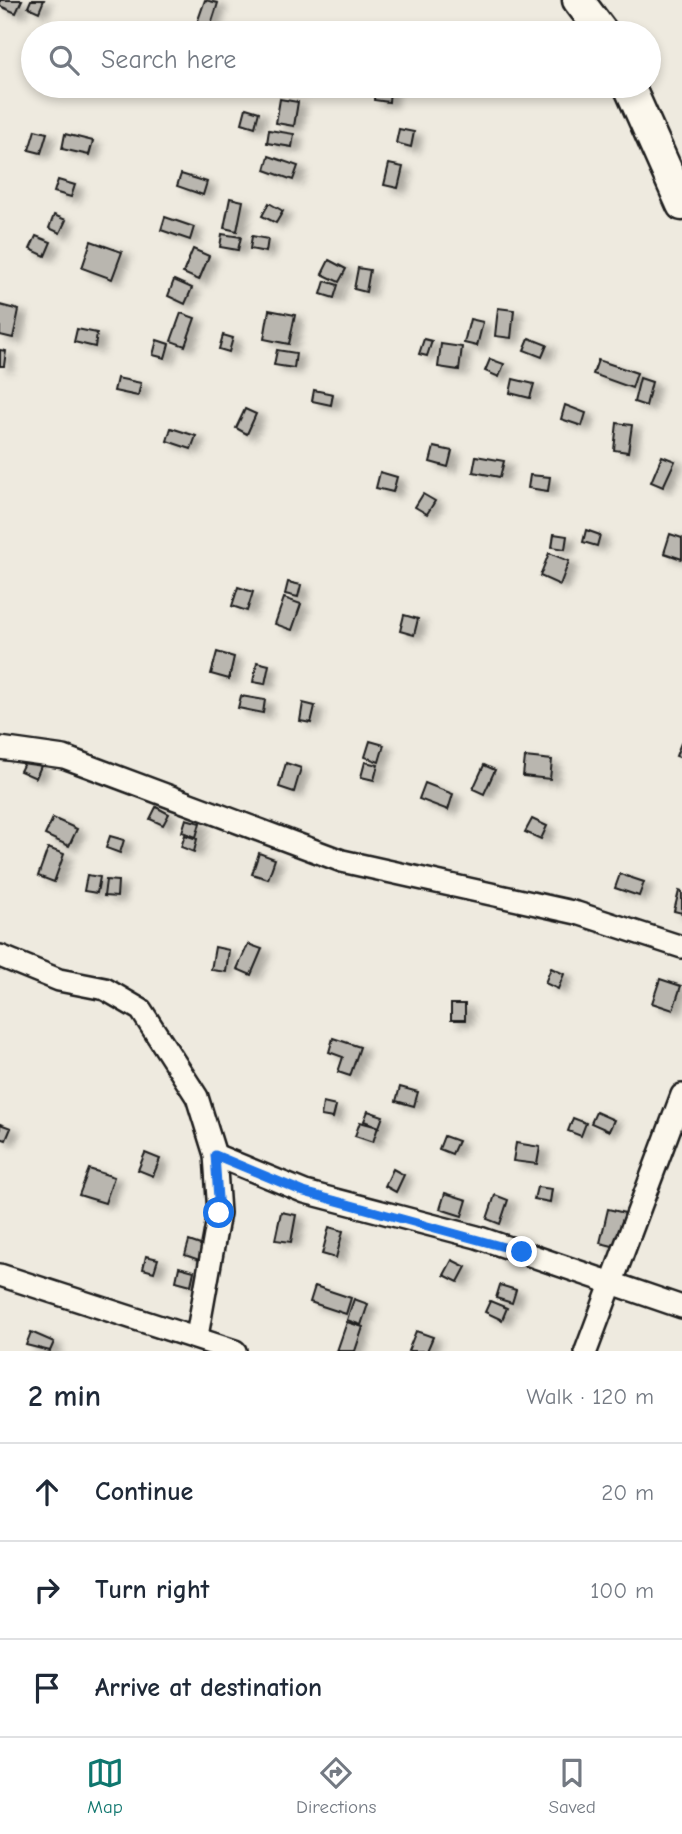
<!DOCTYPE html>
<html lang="en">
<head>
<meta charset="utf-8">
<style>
	body { margin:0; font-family:"Comic Neue",sans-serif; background:#f2f2f3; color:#1f2937 }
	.stop { position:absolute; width:21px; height:21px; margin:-16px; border:5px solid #1a73e8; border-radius:50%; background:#fff }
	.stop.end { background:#1a73e8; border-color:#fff; box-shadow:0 2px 7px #0008 }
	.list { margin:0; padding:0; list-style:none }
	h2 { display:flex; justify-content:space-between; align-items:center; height:91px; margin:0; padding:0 28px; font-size:30px }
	h2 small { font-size:23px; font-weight:400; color:#747a83 }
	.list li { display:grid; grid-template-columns:46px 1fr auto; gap:21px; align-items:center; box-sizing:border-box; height:98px; padding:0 28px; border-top:2px solid #e0e1e3 }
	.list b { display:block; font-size:26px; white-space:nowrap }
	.list em { font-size:23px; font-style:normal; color:#747a83 }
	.icon { flex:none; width:38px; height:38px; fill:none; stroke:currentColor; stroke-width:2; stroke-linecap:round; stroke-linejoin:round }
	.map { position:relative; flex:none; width:682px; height:1351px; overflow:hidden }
	.search { position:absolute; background:#fff; box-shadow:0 4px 10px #0003; left:21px; right:21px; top:21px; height:77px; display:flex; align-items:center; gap:18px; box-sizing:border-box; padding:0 24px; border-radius:38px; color:#747a83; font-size:26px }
	.sheet { height:385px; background:#fff }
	nav { display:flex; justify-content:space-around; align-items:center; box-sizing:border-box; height:98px; border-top:2px solid #e0e1e3; background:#fff; font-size:19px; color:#747a83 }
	nav a { display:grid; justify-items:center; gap:4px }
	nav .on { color:#0f766e }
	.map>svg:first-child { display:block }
</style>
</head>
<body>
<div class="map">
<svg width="682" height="1351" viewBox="0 0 682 1351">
	<defs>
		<filter id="shadow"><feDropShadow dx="8" dy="4.5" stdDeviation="3.5" flood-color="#0004"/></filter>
	</defs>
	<rect width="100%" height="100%" fill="#eeeadf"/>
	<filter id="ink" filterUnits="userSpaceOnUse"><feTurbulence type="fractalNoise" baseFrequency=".0143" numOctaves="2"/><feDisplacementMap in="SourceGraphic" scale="14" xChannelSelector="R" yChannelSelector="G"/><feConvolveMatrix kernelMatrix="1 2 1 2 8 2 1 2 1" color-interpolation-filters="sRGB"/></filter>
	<g filter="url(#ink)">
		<g fill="#b9b6af" stroke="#1c1c1c" stroke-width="2" filter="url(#shadow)">
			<path d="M0,0h22l-6,13 -16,-7z"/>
			<path d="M31,0h13l-5,12 -11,-5z"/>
			<path d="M205,0l13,3 -8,25 -13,-5z"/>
			<path d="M95,27l20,6h-22z"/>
			<path d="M375,88l15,1 -1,13 -15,-2z"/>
			<path d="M280,99l18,3 -4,24 -18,-3z"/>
			<path d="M246,108l13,4 -4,15 -13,-4z"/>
			<path d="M399,129l15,3 -3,15 -15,-4z"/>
			<path d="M35,130l12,3 -6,20 -12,-3z"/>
			<path d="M269,130l25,4 -2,13 -25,-4z"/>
			<path d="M65,134l28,7 -4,14 -27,-6z"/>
			<path d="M269,156l29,10 -5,14 -28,-10z"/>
			<path d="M389,164l14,3 -5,21 -14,-3z"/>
			<path d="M181,174l26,8 -4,13 -26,-9z"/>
			<path d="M58,180l17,5 -4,12 -17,-5z"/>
			<path d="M230,198l13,3 -6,30 -13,-3z"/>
			<path d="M269,203l14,8 -7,12 -14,-7z"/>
			<path d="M54,215l12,5 -6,13 -11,-5z"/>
			<path d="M165,217l29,10 -4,13 -29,-10z"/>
			<path d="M222,234l19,3 -3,13 -18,-3z"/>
			<path d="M36,236l15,6 -6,14 -15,-7z"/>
			<path d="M252,236l16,3 -2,13 -16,-3z"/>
			<path d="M91,241l31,11 -10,27 -30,-11z"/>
			<path d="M193,249l16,7 -10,24 -16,-7z"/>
			<path d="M329,260l17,9 -7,13 -17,-8z"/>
			<path d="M358,268l12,2 -4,22 -12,-3z"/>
			<path d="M174,280l18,8 -7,16 -17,-8z"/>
			<path d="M325,281l13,4 -4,13 -13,-4z"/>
			<path d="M0,305l19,5 -6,28 -13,-3z"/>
			<path d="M498,308l16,2 -3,28 -16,-2z"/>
			<path d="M269,310l26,5 -6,29 -25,-5z"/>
			<path d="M181,313l14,5 -10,28 -14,-5z"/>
			<path d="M470,319l13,3 -6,24 -13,-3z"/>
			<path d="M77,329l20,4 -2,14 -21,-5z"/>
			<path d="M223,335l10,3 -4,14 -10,-3z"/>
			<path d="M529,338l18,7 -5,12 -18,-7z"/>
			<path d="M424,339l8,2 -5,15 -8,-2z"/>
			<path d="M157,340l12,4 -4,14 -12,-3z"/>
			<path d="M441,344l21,3 -3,23 -21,-3z"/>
			<path d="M0,350l6,1 -2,15h-4z"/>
			<path d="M277,350l19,3 -2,15 -20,-3z"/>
			<path d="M490,359l14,5 -5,13 -14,-6z"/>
			<path d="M598,360l39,13 -5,15 -39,-14z"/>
			<path d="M117,378l24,5 -3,13 -24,-5z"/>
			<path d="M640,378l12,4 -6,24 -12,-4z"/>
			<path d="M513,379l21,5 -4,14 -20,-5z"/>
			<path d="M314,390l19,4 -2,11 -19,-4z"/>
			<path d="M565,405l21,8 -4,13 -21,-7z"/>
			<path d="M245,409l11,5 -9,20 -11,-6z"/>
			<path d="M617,423l15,2 -4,27 -14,-2z"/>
			<path d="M171,428l25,8 -5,13 -24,-8z"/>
			<path d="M434,447l18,4 -4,16 -18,-5z"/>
			<path d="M476,456l28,5 -4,16 -27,-5z"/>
			<path d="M662,456l13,5 -12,26 -12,-5z"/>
			<path d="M380,472l17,5 -4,15 -17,-4z"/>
			<path d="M530,475l20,2 -2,14 -20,-3z"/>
			<path d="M423,494l12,7 -8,13 -12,-7z"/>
			<path d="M586,530l14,5 -3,11 -14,-4z"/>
			<path d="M554,534l13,2 -2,13 -13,-2z"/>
			<path d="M670,534l12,4v21l-18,-6z"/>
			<path d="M549,553l20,8 -9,24 -20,-9z"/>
			<path d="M288,582l13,3 -3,12 -13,-3z"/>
			<path d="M238,587l15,5 -6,19 -15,-5z"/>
			<path d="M284,598l17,6 -9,26 -17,-6z"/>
			<path d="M404,615l14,4 -4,16 -14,-4z"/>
			<path d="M217,652l17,5 -5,22 -18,-5z"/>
			<path d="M257,662l12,3 -4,19 -12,-2z"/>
			<path d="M241,696l24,4 -2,13 -25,-5z"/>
			<path d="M303,703l12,3 -4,17 -11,-2z"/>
			<path d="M370,741l14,4 -5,17 -14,-5z"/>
			<path d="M681,743h1v15l-6,-2z"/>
			<path d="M525,757l27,3 -2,19 -27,-3z"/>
			<path d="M26,759l15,7 -5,12 -16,-7z"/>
			<path d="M365,762l13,3 -4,15 -13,-3z"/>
			<path d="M286,763l15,5 -7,24 -15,-5z"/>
			<path d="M484,765l11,5 -11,24 -11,-5z"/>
			<path d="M425,783l28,11 -5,16 -29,-11z"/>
			<path d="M156,807l13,7 -6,11 -13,-6z"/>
			<path d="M53,818l24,11 -8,17 -24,-11z"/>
			<path d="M186,819l14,4 -4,14 -14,-5z"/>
			<path d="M532,819l15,7 -6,13 -16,-7z"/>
			<path d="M185,835l12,4 -3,13 -13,-5z"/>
			<path d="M110,836l14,4 -4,13 -14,-5z"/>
			<path d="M48,848l16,6 -10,28 -16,-6z"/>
			<path d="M259,853l16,6 -7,20 -16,-5z"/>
			<path d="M620,874l24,8 -5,14 -24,-8z"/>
			<path d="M87,875l13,2 -3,16 -13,-2z"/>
			<path d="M106,880l12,1 -1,16 -13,-1z"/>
			<path d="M679,891l3,1v21l-8,-2z"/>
			<path d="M248,944l14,5 -11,26 -14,-6z"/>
			<path d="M215,947l14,3 -3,22 -15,-2z"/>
			<path d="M551,968l13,6 -6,15 -13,-6z"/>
			<path d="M660,979l21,7 -8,24 -21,-7z"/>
			<rect x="451" y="1004" width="14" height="16"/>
			<path d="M333,1038l27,9 -10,29 -12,-4 5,-15 -14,-5z"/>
			<path d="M400,1087l18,5 -4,14 -18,-5z"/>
			<path d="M323,1103l13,3 -3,12 -12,-2z"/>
			<path d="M368,1111l15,5 -4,11 -15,-6z"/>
			<path d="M596,1112l18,8 -5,11 -18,-8z"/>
			<path d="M573,1118l13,5 -5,13 -13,-5z"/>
			<path d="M360,1122l18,5 -5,15 -18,-6z"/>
			<path d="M0,1124l11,4 -5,12 -6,-2z"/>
			<path d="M444,1136l14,5 -6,13 -13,-5z"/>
			<path d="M516,1143l24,4 -3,17 -24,-3z"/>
			<path d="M145,1153l15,6 -7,17 -15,-6z"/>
			<path d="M89,1169l25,8 -9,26 -26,-8z"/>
			<path d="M393,1169l11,6 -8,17 -11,-6z"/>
			<path d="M537,1187l15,2 -2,13 -16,-3z"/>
			<path d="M445,1193l22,7 -5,16 -22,-7z"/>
			<path d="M495,1195l13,5 -8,24 -13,-5z"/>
			<path d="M608,1209l17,4 -8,34 -17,-4z"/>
			<path d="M281,1212l15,3 -5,27 -16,-2z"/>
			<path d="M329,1227l14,4 -7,27 -14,-4z"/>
			<path d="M189,1241l17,6 -4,14 -17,-6z"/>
			<path d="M146,1256l12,3 -4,13 -11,-3z"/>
			<path d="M452,1260l14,7 -8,15 -14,-7z"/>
			<path d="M179,1267l15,4 -3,14 -15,-4z"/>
			<path d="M500,1285l16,5 -4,13 -16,-5z"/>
			<path d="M315,1286l36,12 -5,16 -36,-12z"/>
			<path d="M354,1299l14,5 -7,21 -14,-5z"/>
			<path d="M490,1301l17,7 -5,12 -17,-8z"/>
			<path d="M347,1322l16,5 -8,24h-18z"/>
			<path d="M416,1331l17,6 -6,14h-19z"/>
			<path d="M31,1332l23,10 -4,9 -24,-6z"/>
		</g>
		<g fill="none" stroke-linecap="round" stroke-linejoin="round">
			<defs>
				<g id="street">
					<path d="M0,748l64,9 278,104 235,52 105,34"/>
					<path d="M0,956l59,24 46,9 36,21 56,87 18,58 4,58 -22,123"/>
					<path d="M215,1155l90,37 172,45 205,70"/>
					<path d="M0,1275l235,76"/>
					<path d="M586,1351l96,-256"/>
				</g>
				<g id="secondary">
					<path d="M578,0l25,33"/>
					<path d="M629,86l53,119"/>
				</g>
			</defs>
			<use href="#street" stroke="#1c1c1c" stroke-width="26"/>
			<use href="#secondary" stroke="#1c1c1c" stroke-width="35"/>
			<use href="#street" stroke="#fbf7ec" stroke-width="21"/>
			<use href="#secondary" stroke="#fbf7ec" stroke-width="30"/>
		</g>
	</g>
	<g fill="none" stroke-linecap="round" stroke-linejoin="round" filter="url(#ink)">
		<path stroke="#1a73e8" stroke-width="9" d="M219,1213l-4,-58 89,37 218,60"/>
	</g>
</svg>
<div class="stop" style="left:219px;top:1213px"></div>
<div class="stop end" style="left:522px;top:1252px"></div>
<div class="search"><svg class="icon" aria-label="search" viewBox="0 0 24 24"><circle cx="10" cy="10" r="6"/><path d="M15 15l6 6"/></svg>Search here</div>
</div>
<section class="sheet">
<h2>2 min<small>Walk · 120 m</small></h2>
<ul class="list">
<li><svg class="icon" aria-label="ahead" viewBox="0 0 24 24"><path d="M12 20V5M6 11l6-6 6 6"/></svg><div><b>Continue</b></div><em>20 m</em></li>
<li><svg class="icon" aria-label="right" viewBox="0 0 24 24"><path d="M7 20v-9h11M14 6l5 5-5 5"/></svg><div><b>Turn right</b></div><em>100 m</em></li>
<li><svg class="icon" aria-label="arrive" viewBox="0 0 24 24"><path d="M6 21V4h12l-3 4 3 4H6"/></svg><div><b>Arrive at destination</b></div></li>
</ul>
</section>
<nav>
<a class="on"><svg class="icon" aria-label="map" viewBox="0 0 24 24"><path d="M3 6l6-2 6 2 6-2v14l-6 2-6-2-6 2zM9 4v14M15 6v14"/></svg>Map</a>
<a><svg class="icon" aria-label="directions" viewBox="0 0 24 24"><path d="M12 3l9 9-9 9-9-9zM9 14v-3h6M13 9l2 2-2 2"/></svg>Directions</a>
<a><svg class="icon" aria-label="saved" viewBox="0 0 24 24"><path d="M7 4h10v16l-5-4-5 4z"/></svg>Saved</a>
</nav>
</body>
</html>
